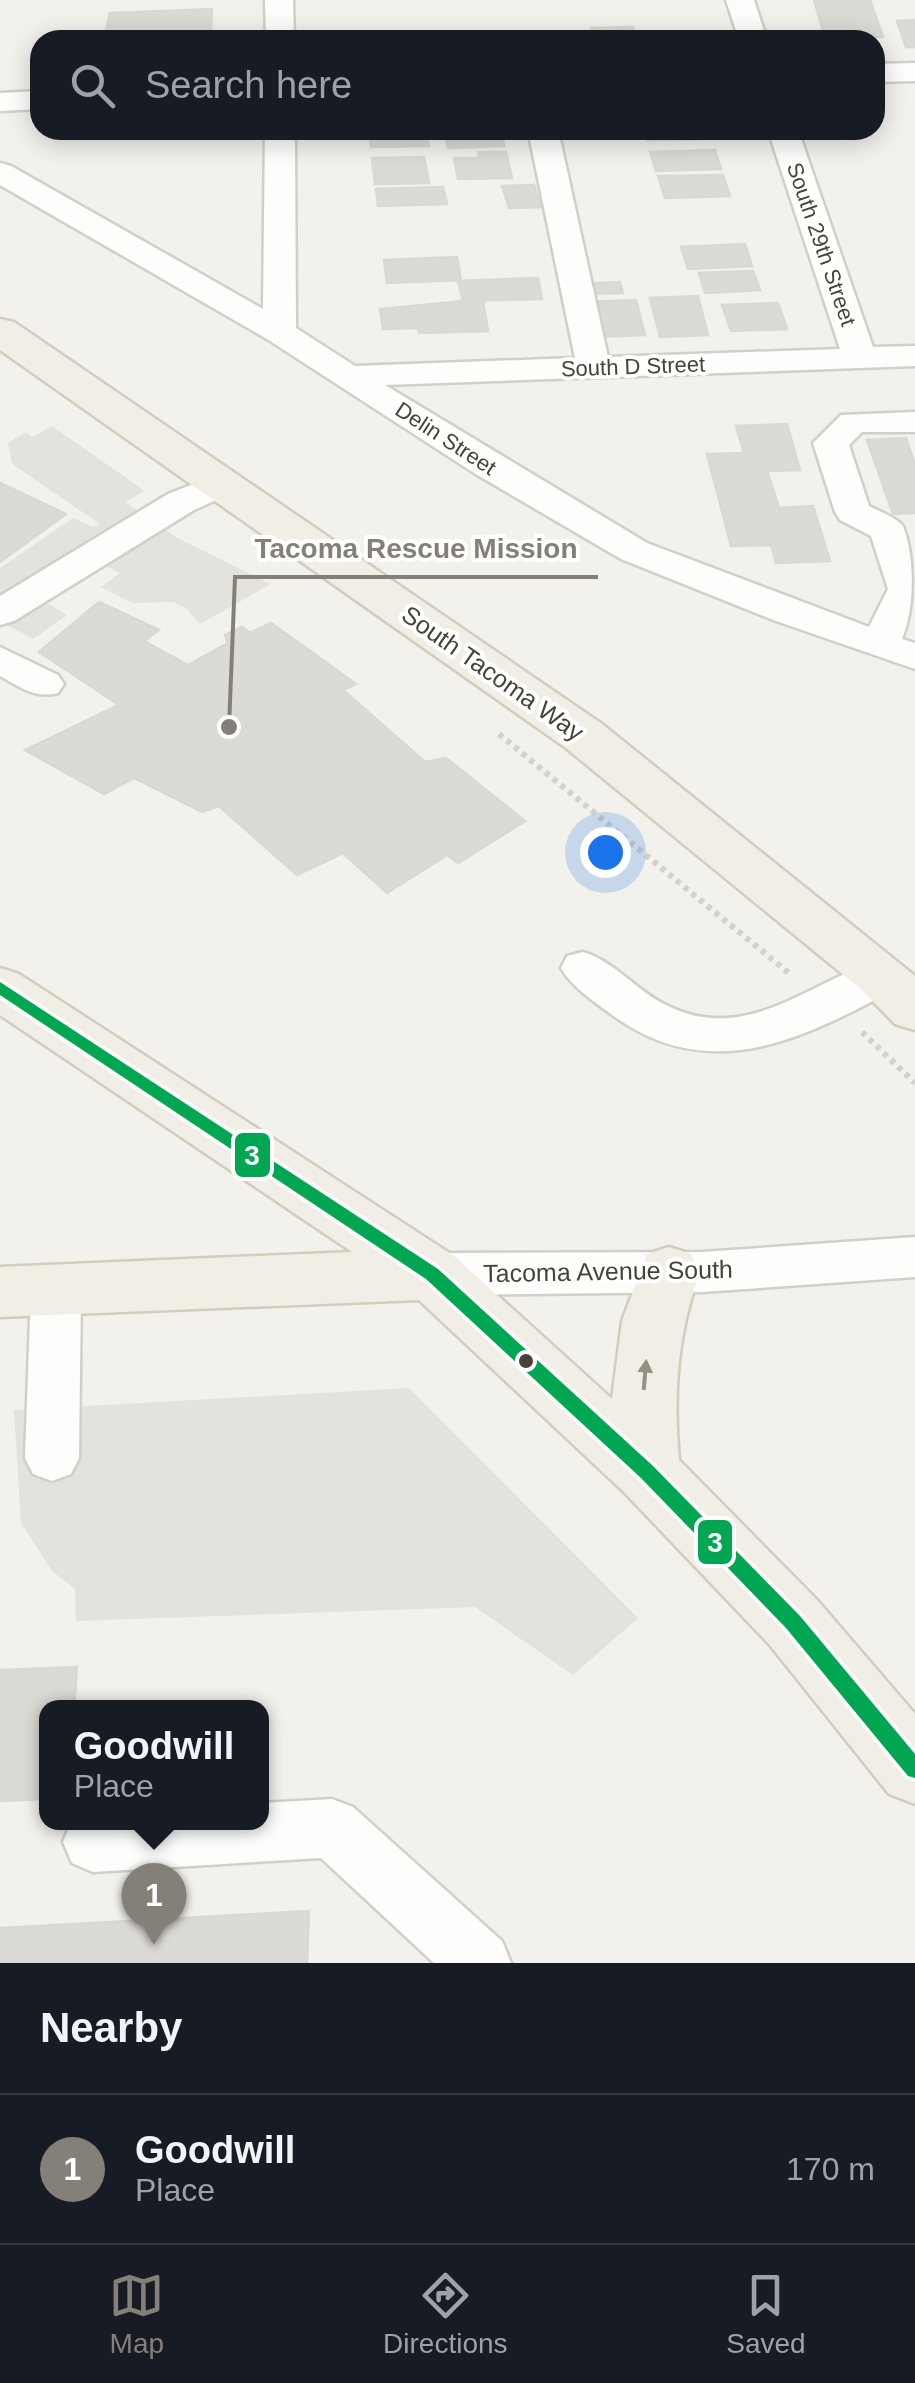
<!DOCTYPE html>
<html lang="en">
<head>
<meta charset="utf-8">
<style>
	body { margin:0; font-family:Helvetica,sans-serif; background:#20242c; color:#f1f3f6 }
	.you { position:absolute; left:605px; top:852px; width:35px; height:35px; margin:-25px; border:8px solid #fff; border-radius:50%; background:#1a73e8; box-shadow:0 0 0 15px #1a73e833 }
	.badge { display:grid; place-items:center; width:65px; height:65px; border-radius:50%; background:#848077; color:#fff; font-size:32px; font-weight:700 }
	.pin { position:absolute; translate:-50% -82px; filter:drop-shadow(0 2px 5px #0008) }
	.pin::after { content:''; position:absolute; top:52px; width:35px; height:30px; background:inherit; clip-path:polygon(0 0,100% 0,50% 100%) }
	.popup { position:absolute; left:39px; top:1700px; width:230px; height:130px; box-sizing:border-box; display:grid; place-content:center; border-radius:20px; background:#171b24; filter:drop-shadow(0 2px 8px #0005); font-size:32px; white-space:nowrap; color:#9ea1a6 }
	.popup b { font-size:38px; color:#f1f3f6 }
	.popup::after { content:''; position:absolute; left:50%; top:100%; margin-left:-20px; border:20px solid transparent; border-top-color:#171b24 }
	.list { margin:0; padding:0; list-style:none }
	h2 { display:flex; justify-content:space-between; align-items:center; height:130px; margin:0; padding:0 40px; font-size:42px }
	h2 small { font-size:32px; font-weight:400; color:#9ea1a6 }
	.list li { display:grid; grid-template-columns:65px 1fr auto; gap:30px; align-items:center; box-sizing:border-box; height:150px; padding:0 40px; border-top:2px solid #363941 }
	.list b { display:block; font-size:38px; white-space:nowrap }
	.list p { margin:0; font-size:32px; white-space:nowrap; color:#9ea1a6 }
	.list em { font-size:32px; font-style:normal; color:#9ea1a6 }
	.icon { flex:none; width:55px; height:55px; fill:none; stroke:currentColor; stroke-width:2; stroke-linecap:round; stroke-linejoin:round }
	.map { position:relative; flex:none; width:915px; height:1963px; overflow:hidden }
	.search { position:absolute; background:#171b24; box-shadow:0 5px 25px #0003; left:30px; right:30px; top:30px; height:110px; display:flex; align-items:center; gap:25px; box-sizing:border-box; padding:0 35px; border-radius:30px; color:#9ea1a6; font-size:38px }
	.sheet { height:280px; background:#171b24 }
	nav { display:flex; justify-content:space-around; align-items:center; box-sizing:border-box; height:140px; border-top:2px solid #363941; background:#171b24; font-size:28px; color:#9ea1a6 }
	nav a { display:grid; justify-items:center; gap:5px }
	nav .on { color:#848077 }
	.map>svg:first-child { display:block }
</style>
</head>
<body>
<div class="map">
<svg width="915" height="1963" viewBox="0 0 915 1963">
	<rect width="100%" height="100%" fill="#f2f1ec"/>
	<g fill="#e4e2dd">
		<path d="M52,426l93,65 -20,11 52,36 94,46 -71,40 -13,-15 -14,-7 -40,1 -32,-16 19,-14 -19,-9 -56,38 22,13 -34,24 -33,-18v-53l73,-50 20,9 7,-3 -88,-60 -4,-21 18,-11 6,5z"/>
		<path d="M409,1388l229,230 -65,57 -98,-68 -399,14 -1,-32 -23,-18 -31,-48 -7,-113z"/>
	</g>
	<g fill="#dcdad5" stroke="#dad8d2" stroke-width="2.5">
		<path d="M814,0h56l13,37 -59,-3z"/>
		<path d="M212,9l-2,31h-106l6,-27z"/>
		<path d="M915,20v27h-9l-9,-26z"/>
		<path d="M633,27l3,13h-43l-2,-12z"/>
		<path d="M369,130h57l3,16 -58,1z"/>
		<path d="M644,130h64l3,9 -64,1z"/>
		<path d="M502,134l2,12 -56,2 -2,-12z"/>
		<path d="M715,150l6,19 -65,2 -6,-19z"/>
		<path d="M478,152h28l6,26 -54,1 -4,-21h25z"/>
		<path d="M424,157l5,26 -54,1 -3,-26z"/>
		<path d="M723,175l7,21 -65,2 -7,-22z"/>
		<path d="M534,185l7,22 -32,1 -7,-22z"/>
		<path d="M443,187l4,17 -69,2 -2,-17z"/>
		<path d="M745,244l7,22 -64,3 -7,-22z"/>
		<path d="M457,257l4,23 -74,3 -3,-23z"/>
		<path d="M753,271l7,19 -55,3 -6,-20z"/>
		<path d="M538,278l4,21 -79,2 -5,-20z"/>
		<path d="M620,282l3,11 -42,1 -2,-10z"/>
		<path d="M698,296l10,39 -48,2 -10,-39z"/>
		<path d="M636,300l9,35 -50,2 -8,-35z"/>
		<path d="M463,301h20l5,30 -69,2 -1,-5 -35,1 -3,-20z"/>
		<path d="M778,303l9,26 -56,2 -9,-26z"/>
		<path d="M787,424l13,46 -33,1 12,37 34,-2 17,55 -54,2 -5,-18 -40,1 -24,-92 37,-1 -8,-27z"/>
		<path d="M906,438l9,27v48l-22,1 -26,-74z"/>
		<path d="M0,483l66,31 -66,48z"/>
		<path d="M99,602l60,28 -15,11 44,24 40,-22 -3,-8 17,-8 8,6 21,-10 85,61 -13,6 82,72 21,-4 79,63 -67,42 -11,-8 -60,38 -44,-40 -46,22 -78,-69 -17,6 -68,-34 -30,16 -79,-44 94,-45 -80,-53z"/>
		<path d="M77,1667l-3,41h-28v91l-46,2v-131z"/>
		<path d="M309,1911l-2,52h-307v-35z"/>
	</g>
	<g fill="none" stroke-linecap="round" stroke-linejoin="round">
		<defs>
			<g id="minor">
				<path d="M265,0h28l1,40h-28z"/>
				<path d="M726,0h28l13,40h-28z"/>
				<path d="M915,63v18l-40,1v-18z"/>
				<path d="M40,91v18l-40,2v-18z"/>
				<path d="M265,130h30l1,198 59,38 220,-8 -47,-228h30l50,227 232,-8 -72,-219h30l75,217 42,-1v20l-530,19 262,158 222,84 19,-38 -17,-53 -31,-16 -5,-8 -22,-69 28,-28 74,-3v20h-53l-13,13 20,61c11,6 27,11 34,20 12,31 12,82 -1,113l13,4v26l-139,-48 -155,-62 -147,-86 -207,-134 -267,-154v-22l11,3 252,143z"/>
				<path d="M221,473l13,3 5,8 -5,8 -40,18 -180,111 -14,4v-29l168,-102z"/>
				<path d="M0,647l58,28 6,9 -6,9c-23,6 -38,-6 -58,-17z"/>
				<path d="M583,952c33,10 54,40 85,54 80,39 141,-25 213,-46l16,4 6,12 -6,12c-94,51 -188,99 -286,26 -18,-13 -39,-27 -50,-46l6,-12z"/>
				<path d="M915,1237v40l-213,15 -270,3 -18,-6 -7,-15 7,-15 18,-6 270,-1z"/>
				<path d="M56,1269l18,6 7,15 -2,168 -8,16 -19,7 -19,-7 -8,-16 6,-168 7,-15z"/>
				<path d="M332,1799l21,8 149,134 9,22h-77l-113,-105 -228,14 -21,-9 -9,-21 8,-20h191v-19z"/>
			</g>
			<g id="major">
				<path d="M0,319l14,3 588,402 313,252v54l-20,-6 -33,-34 -296,-242 -566,-398z"/>
				<path d="M0,968l19,6 435,282 158,143 10,-78 25,-67 22,-7 22,7 9,18c-23,62 -27,123 -21,188l138,140 98,114v90l-26,-10 -120,-150 -145,-152 -205,-192 -419,17v-50l352,-15 -352,-237z"/>
			</g>
		</defs>
		<use href="#minor" stroke="#d0cfca" stroke-width="5"/>
		<use href="#major" stroke="#d3ceba" stroke-width="5"/>
		<g stroke="#d2d1cb" stroke-width="6" stroke-dasharray="5 5" stroke-linecap="butt">
			<path d="M499,734l291,240"/>
			<path d="M862,1032l53,51"/>
		</g>
		<use href="#minor" fill="#fdfdfc" fill-rule="evenodd"/>
		<use href="#major" fill="#f1efe5" fill-rule="evenodd"/>
		<defs>
			<path id="bus-1" d="M0,982l438,287 215,197 147,150 115,138v24l-7,-2 -122,-148 -145,-150 -215,-199 -426,-284z"/>
		</defs>
		<use href="#bus-1" stroke="#fff" stroke-width="7"/>
		<use href="#bus-1" fill="#00a651" fill-rule="evenodd"/>
	</g>
	<defs><path id="oneway-solid" d="M-6-.8H1V-3.2L6.5 0L1 3.2V.8H-6Z" transform="scale(2.5)"/></defs>
	<use fill="#949086" href="#oneway-solid" transform="translate(645 1375) rotate(-85)"/>
	<circle fill="#484338" stroke="#fff" stroke-width="4" cx="526" cy="1361" r="9"/>
	<g text-anchor="middle" stroke-width="8" stroke-linejoin="round" paint-order="stroke">
		<g font-size="22" fill="#484338" stroke="#fff">
			<text transform="translate(822 244) rotate(71)" y="8">South 29th Street</text>
			<text transform="translate(633 366) rotate(-2)" y="8">South D Street</text>
			<text transform="translate(446 438) rotate(33)" y="8">Delin Street</text>
		</g>
		<g font-size="25" fill="#484338" stroke="#fff">
			<text transform="translate(493 673) rotate(35)" y="9">South Tacoma Way</text>
			<text transform="translate(608 1271) rotate(-1)" y="9">Tacoma Avenue South</text>
		</g>
	</g>
	<path fill="none" stroke="#848077" stroke-width="4" d="M229 727L235 577H598"/>
	<circle fill="#848077" stroke="#fff" stroke-width="4" cx="229" cy="727" r="10"/>
	<g font-size="28" text-anchor="middle" font-weight="bold" fill="#848077" stroke="#fff" stroke-width="8" stroke-linejoin="round" paint-order="stroke">
		<text x="416" y="558">Tacoma Rescue Mission</text>
	</g>
	<g stroke="#fff" stroke-width="4">
		<rect x="233" y="1131" width="39" height="48" rx="10" fill="#00a651"/>
		<rect x="696" y="1518" width="38" height="48" rx="10" fill="#00a651"/>
	</g>
	<g font-size="28" text-anchor="middle" font-weight="bold" fill="#fff">
		<text x="252" y="1165">3</text>
		<text x="715" y="1552">3</text>
	</g>
</svg>
<div class="you"></div>
<div class="pin badge" style="left:154px;top:1945px">1</div>
<div class="popup"><b>Goodwill</b>Place</div>
<div class="search"><svg class="icon" aria-label="search" viewBox="0 0 24 24"><circle cx="10" cy="10" r="6"/><path d="M15 15l6 6"/></svg>Search here</div>
</div>
<section class="sheet">
<h2>Nearby<small></small></h2>
<ul class="list">
<li><span class="badge">1</span><div><b>Goodwill</b><p>Place</p></div><em>170 m</em></li>
</ul>
</section>
<nav>
<a class="on"><svg class="icon" aria-label="map" viewBox="0 0 24 24"><path d="M3 6l6-2 6 2 6-2v14l-6 2-6-2-6 2zM9 4v14M15 6v14"/></svg>Map</a>
<a><svg class="icon" aria-label="directions" viewBox="0 0 24 24"><path d="M12 3l9 9-9 9-9-9zM9 14v-3h6M13 9l2 2-2 2"/></svg>Directions</a>
<a><svg class="icon" aria-label="saved" viewBox="0 0 24 24"><path d="M7 4h10v16l-5-4-5 4z"/></svg>Saved</a>
</nav>
</body>
</html>
